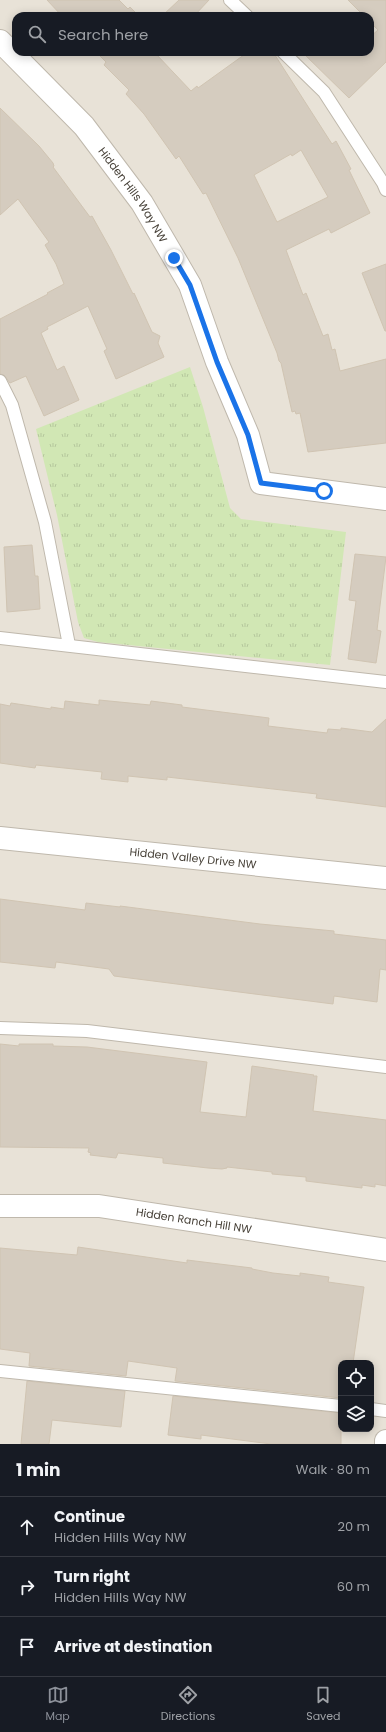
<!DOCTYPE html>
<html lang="en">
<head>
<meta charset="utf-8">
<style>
	body { margin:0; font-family:Poppins,sans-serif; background:#20242c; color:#f1f3f6 }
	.controls { position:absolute; right:12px; bottom:12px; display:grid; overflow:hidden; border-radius:8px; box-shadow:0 2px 10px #0003 }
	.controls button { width:36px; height:36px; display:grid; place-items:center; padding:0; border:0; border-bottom:1px solid #363941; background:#171b24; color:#f1f3f6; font:20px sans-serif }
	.stop { position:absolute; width:12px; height:12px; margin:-9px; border:3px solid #1a73e8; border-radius:50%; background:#fff }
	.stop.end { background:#1a73e8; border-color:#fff; box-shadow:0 1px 4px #0008 }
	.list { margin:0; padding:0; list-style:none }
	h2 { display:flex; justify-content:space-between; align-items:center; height:52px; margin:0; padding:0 16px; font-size:17px }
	h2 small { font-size:13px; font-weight:400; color:#9ea1a6 }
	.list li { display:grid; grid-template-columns:26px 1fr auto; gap:12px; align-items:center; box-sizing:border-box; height:60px; padding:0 16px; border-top:1px solid #363941 }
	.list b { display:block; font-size:15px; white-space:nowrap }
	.list p { margin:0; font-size:13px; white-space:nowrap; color:#9ea1a6 }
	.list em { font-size:13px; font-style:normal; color:#9ea1a6 }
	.icon { flex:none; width:22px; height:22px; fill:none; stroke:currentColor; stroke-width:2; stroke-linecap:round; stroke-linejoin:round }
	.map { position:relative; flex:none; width:386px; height:1444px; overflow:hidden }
	.search { position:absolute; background:#171b24; box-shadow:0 2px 10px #0003; left:12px; right:12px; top:12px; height:44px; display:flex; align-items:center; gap:10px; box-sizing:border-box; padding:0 14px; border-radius:12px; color:#9ea1a6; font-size:15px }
	.sheet { height:232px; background:#171b24 }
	nav { display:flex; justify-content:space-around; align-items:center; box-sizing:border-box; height:56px; border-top:1px solid #363941; background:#171b24; font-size:11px; color:#9ea1a6 }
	nav a { display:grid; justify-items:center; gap:2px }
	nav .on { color:#8c9099 }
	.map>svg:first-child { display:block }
</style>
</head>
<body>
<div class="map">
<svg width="386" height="1444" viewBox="0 0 386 1444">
	<defs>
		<pattern id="park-tufts" width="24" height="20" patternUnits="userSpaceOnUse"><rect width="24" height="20" fill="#d1e7b4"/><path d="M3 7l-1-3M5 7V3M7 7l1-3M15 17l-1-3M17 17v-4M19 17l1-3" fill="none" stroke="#b5c79c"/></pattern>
	</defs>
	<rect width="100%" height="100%" fill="#f4f0e9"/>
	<path fill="#e8e2d7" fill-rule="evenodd" d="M0,0h386v1444h-386zM16,16h354v36h-354zM341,1363h30v66h-30z"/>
	<path fill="url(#park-tufts)" d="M190,367l13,40 27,101 11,11 105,13 -16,133 -232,-23 -14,-4 -6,-16 -21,-107 -21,-86z"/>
	<g fill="#d5ccbf" stroke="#d0c4b2" fill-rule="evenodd">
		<path d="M47,0h72l9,9 2,-2 9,9h-77z"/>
		<path d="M179,0h30l-15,16h-32z"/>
		<path d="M348,0h38v62l-37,36 -47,-46h68v-15l8,-7 -8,-8v-6h-6z"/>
		<path d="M96,52h63l-3,2 35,37 6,-5 1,2 50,-36h25l59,92 4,-3 15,28 -2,1 21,43 -39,20 -2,-4 -43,21 17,45 3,-2 17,43 5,-2 4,16 3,-1 5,22 46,-12v84l-78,9 -8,-39 -4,1 -1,-3 -3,1 -11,-49 -2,-2 -2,-8 -39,-95 -32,-65 -3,1 -24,-38 -3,3 -32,-45 -18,-20 3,-4 -25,-25 2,-3zM301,150l27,47 -51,25 -23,-47 37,-21 1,2z"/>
		<path d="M0,108l39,38 14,17 1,3 -1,1 37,50 2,-1 19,34 22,44 1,-1 18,39 8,4 -2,7 6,14 -48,22 -12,-28 3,-2 -19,-43 -41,21 1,2 -7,4 16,37 7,-4 15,34 -35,16 -18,-40 -16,7 -6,-8 -4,-1v-55l48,-25 -1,-1 17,-9 -8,-20 -11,-19 4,-3 -31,-43 -18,16z"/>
		<path d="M386,264v67h-1l-23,-58z"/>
		<path d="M32,545l3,31h3l2,33 -33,3 -3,-65z"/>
		<path d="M355,554l31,3 -9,73 4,1 -5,32 -28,-4 8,-58 -7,-1z"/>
		<path d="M99,700l51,5 1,-4 31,4v2l87,11 -1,8 59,7 1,-4 13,1v-2l31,4 14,-13v88l-70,-9 1,-4 -150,-17v3l-39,-4v6l-27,-3 1,-7 -66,-7 -1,3 -35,-5v-59l10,2 1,-3 40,6v-2l13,2 1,-8 34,4z"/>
		<path d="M0,899l85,11 1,-7 34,4v-1l140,18 74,7v3l52,6v30l-6,-1 -3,33 -43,-6 -1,8 -219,-28 -5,-7 -53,-7 -1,6 -55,-6z"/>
		<path d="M0,1044l19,2v-2h34v2l34,1 120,15 -7,50 46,5 6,-51 62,9 -1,1h4l-4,35 73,9v66l-11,-2v3l-13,-2v3l-56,-7v-4l-34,-3v-2l-45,-5v1l-5,1 -14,-1 -45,-5v-5l-45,-5 -2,5 -26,-3 1,-2 -3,-1 1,-4 -89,-1z"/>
		<path d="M78,1247l109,16v-3l65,8v1l21,4 27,3v-3l29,4 -1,5 36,5 -11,76h-12v35l-166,-17 2,-13 -49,-7 -2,15 -97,-10 1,-13 -30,-4v-101l77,7z"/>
		<path d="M27,1381l98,10 -4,36 -69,-7 -3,24h-28z"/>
		<path d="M173,1396l168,17v31h-70l-70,-9v4l-33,-4z"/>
	</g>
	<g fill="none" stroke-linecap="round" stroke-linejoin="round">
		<defs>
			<g id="service">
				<path d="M230,0l17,16"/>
				<path d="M283,52l41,40 59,91 3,7"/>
				<path d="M0,381l12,24 33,117 24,123"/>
				<path d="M0,638l386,44"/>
				<path d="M0,1028l87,3 299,36"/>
				<path d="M0,1371l341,35"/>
				<path d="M371,1409l15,2"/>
			</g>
			<g id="minor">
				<path id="s1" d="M0,41l84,85 58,77 48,82 27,77 31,73 13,48 125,16"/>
				<path id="s2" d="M0,1206h99l287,44"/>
				<path d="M386,1444v-3"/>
			</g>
			<g id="tertiary">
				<path id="s3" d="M0,838l386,40"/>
			</g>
		</defs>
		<use href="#service" stroke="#bfb8ac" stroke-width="14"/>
		<use href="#minor" stroke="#bfb8ac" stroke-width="24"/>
		<use href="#tertiary" stroke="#bfb8ac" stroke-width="24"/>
		<use href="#service" stroke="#fff" stroke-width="12"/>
		<use href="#minor" stroke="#fff" stroke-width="22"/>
		<use href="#tertiary" stroke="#fff" stroke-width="22"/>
	</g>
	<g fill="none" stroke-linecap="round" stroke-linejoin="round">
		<path stroke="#1a73e8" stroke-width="5" d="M174,258l16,27 27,77 31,73 13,48 63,8"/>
	</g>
	<g text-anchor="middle" stroke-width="3" stroke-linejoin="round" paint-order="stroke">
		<g font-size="11" fill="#474138" stroke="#fff">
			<text dy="4" stroke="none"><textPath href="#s1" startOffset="204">Hidden Hills Way NW</textPath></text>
			<text dy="4" stroke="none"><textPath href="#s3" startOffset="194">Hidden Valley Drive NW</textPath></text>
			<text dy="4" stroke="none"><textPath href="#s2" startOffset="195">Hidden Ranch Hill NW</textPath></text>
		</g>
	</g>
</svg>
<div class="controls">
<button><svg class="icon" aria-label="locate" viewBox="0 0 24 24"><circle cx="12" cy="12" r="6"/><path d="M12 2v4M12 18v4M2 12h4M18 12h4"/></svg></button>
<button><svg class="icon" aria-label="layers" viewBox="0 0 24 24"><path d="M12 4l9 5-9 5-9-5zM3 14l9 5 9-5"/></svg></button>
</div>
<div class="stop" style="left:324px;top:491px"></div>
<div class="stop end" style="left:174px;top:258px"></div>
<div class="search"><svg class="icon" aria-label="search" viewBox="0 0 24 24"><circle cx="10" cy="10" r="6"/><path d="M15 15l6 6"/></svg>Search here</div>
</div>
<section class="sheet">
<h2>1 min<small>Walk · 80 m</small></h2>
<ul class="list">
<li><svg class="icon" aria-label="ahead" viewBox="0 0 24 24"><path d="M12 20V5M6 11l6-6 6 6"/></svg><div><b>Continue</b><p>Hidden Hills Way NW</p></div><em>20 m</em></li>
<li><svg class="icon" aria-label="right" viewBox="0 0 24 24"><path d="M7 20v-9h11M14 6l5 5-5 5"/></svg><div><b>Turn right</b><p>Hidden Hills Way NW</p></div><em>60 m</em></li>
<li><svg class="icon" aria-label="arrive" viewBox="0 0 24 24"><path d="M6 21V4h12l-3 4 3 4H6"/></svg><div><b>Arrive at destination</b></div></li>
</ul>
</section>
<nav>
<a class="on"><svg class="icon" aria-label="map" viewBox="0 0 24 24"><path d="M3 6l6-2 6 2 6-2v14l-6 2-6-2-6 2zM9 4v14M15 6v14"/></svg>Map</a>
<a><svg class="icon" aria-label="directions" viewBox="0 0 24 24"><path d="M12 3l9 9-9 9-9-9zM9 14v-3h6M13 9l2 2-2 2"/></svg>Directions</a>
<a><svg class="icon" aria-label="saved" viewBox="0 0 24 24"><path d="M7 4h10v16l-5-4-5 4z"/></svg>Saved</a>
</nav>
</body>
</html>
